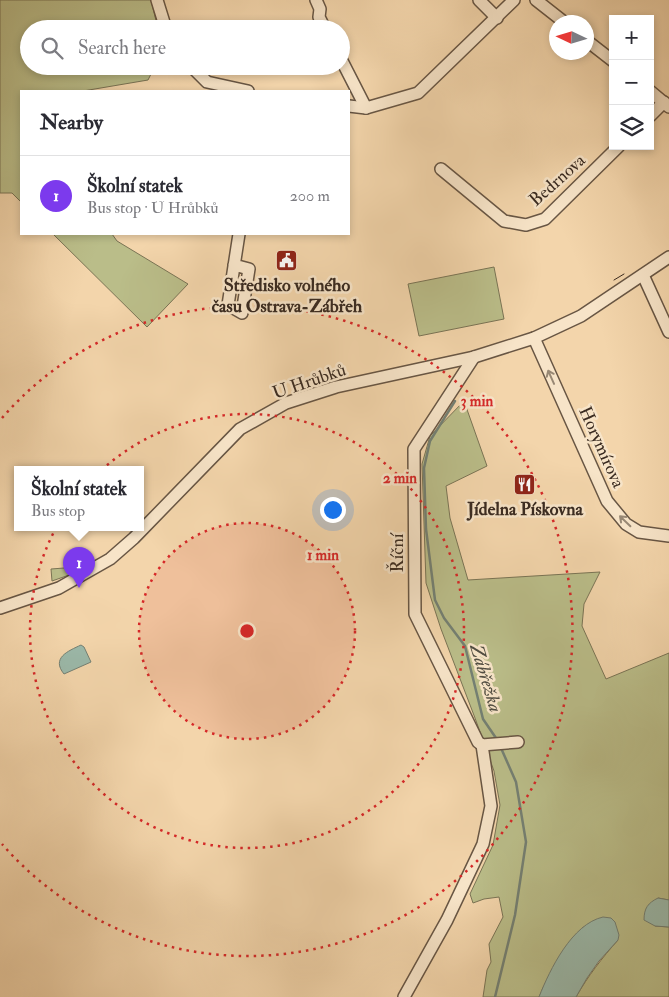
<!DOCTYPE html>
<html lang="en">
<head>
<meta charset="utf-8">
<style>
	body { margin:0; font-family:"IM FELL Double Pica",serif; background:#f2f2f3; color:#2b2b33 }
	.controls { position:absolute; right:15px; top:15px; display:grid; overflow:hidden; border-radius:0px; box-shadow:0 2px 8px #0003 }
	.controls button { width:45px; height:45px; display:grid; place-items:center; padding:0; border:0; border-bottom:1px solid #e1e1e2; background:#fff; color:#2b2b33; font:25px sans-serif }
	.compass { position:absolute; left:549px; top:15px; width:45px; height:45px; border-radius:50%; background:#fff; box-shadow:0 2px 8px #0003; rotate:274deg }
	.you { position:absolute; left:332px; top:509px; width:18px; height:18px; margin:-12px; border:4px solid #fff; border-radius:50%; background:#1a73e8; box-shadow:0 0 0 8px #1a73e833 }
	.badge { display:grid; place-items:center; width:32px; height:32px; border-radius:50%; background:#7c3aed; color:#fff; font-size:16px; font-weight:700 }
	.pin { position:absolute; translate:-50% -41px; filter:drop-shadow(0 1px 2px #0008) }
	.pin::after { content:''; position:absolute; top:26px; width:18px; height:15px; background:inherit; clip-path:polygon(0 0,100% 0,50% 100%) }
	.popup { position:absolute; left:14px; top:466px; width:130px; height:65px; box-sizing:border-box; display:grid; place-content:center; border-radius:0px; background:#fff; filter:drop-shadow(0 1px 4px #0005); font-size:16px; white-space:nowrap; color:#7c7c81 }
	.popup b { font-size:19px; color:#2b2b33 }
	.popup::after { content:''; position:absolute; left:50%; top:100%; margin-left:-10px; border:10px solid transparent; border-top-color:#fff }
	.list { margin:0; padding:0; list-style:none }
	h2 { display:flex; justify-content:space-between; align-items:center; height:65px; margin:0; padding:0 20px; font-size:21px }
	h2 small { font-size:16px; font-weight:400; color:#7c7c81 }
	.list li { display:grid; grid-template-columns:32px 1fr auto; gap:15px; align-items:center; box-sizing:border-box; height:80px; padding:0 20px; border-top:1px solid #e1e1e2 }
	.list b { display:block; font-size:19px; white-space:nowrap }
	.list p { margin:0; font-size:16px; white-space:nowrap; color:#7c7c81 }
	.list em { font-size:16px; font-style:normal; color:#7c7c81 }
	.icon { flex:none; width:28px; height:28px; fill:none; stroke:currentColor; stroke-width:2; stroke-linecap:round; stroke-linejoin:round }
	.map { position:relative; flex:none; width:669px; height:997px; overflow:hidden }
	.search { position:absolute; background:#fff; box-shadow:0 2px 8px #0003; left:20px; top:20px; width:330px; height:55px; display:flex; align-items:center; gap:12px; box-sizing:border-box; padding:0 18px; border-radius:28px; color:#7c7c81; font-size:19px }
	.panel { position:absolute; background:#fff; box-shadow:0 2px 8px #0003; left:20px; top:90px; width:330px; height:145px; border-radius:0px }
	.map>svg:first-child { display:block }
</style>
</head>
<body>
<div class="map">
<svg width="669" height="997" viewBox="0 0 669 997">
	<rect width="100%" height="100%" fill="#f3d5ab"/>
	<filter id="stains"><feTurbulence type="fractalNoise" baseFrequency=".004" numOctaves="4"/><feColorMatrix values="0 0 0 0 .2 0 0 0 0 .09 0 0 0 0 .02 0 0 0 .5 -.17"/></filter>
	<radialGradient id="worn" r=".72"><stop offset=".6" stop-color="#630" stop-opacity="0"/><stop offset="1" stop-color="#630" stop-opacity=".3"/></radialGradient>
	<g fill="#babd89" stroke="#7a7455">
		<path d="M0,0h151l7,29h-129v37h126l-7,14 -65,11h-62v111l-9,-9h-12z"/>
		<path d="M53,234h59l5,7 71,43 -41,43z"/>
		<path d="M494,267l10,52 -85,17 -11,-52z"/>
		<path d="M464,401l23,65 -41,20 4,32 18,62 132,-8 -16,32 -2,22 24,53 63,-26v247l-11,-2 -3,28 14,1v70h-93c12,-21 26,-39 42,-57l-35,-13c-19,22 -33,43 -44,70h-56l4,-27 4,-8 -2,-18 14,-27 -4,-20 -15,2 -11,4 -3,-9 23,-49 7,-40 -6,-34 -19,-53 -34,-89 -15,-46 -4,-119 8,-28z"/>
		<path d="M64,568l16,1 -8,5 -20,7 -1,-12z"/>
	</g>
	<g fill="#9bb9aa" stroke="#748073">
		<path d="M81,645l3,2 7,15 -27,12c-13,-16 4,-23 17,-29z"/>
		<path d="M658,898l11,2v27l-14,-1 -11,-6c0,-12 4,-17 14,-22z"/>
		<path d="M603,917l8,1 4,4 4,13 -1,5 -19,21 -12,17 -11,19h-37c11,-28 33,-73 64,-80z"/>
	</g>
	<g fill="none" stroke-linecap="round" stroke-linejoin="round">
		<g stroke="#748073" stroke-width="2.5">
			<path d="M455,401l-25,40 -6,27 2,61 9,71 9,18 21,28 18,73 15,22"/>
			<path d="M495,997l20,-82 11,-73 -10,-60 -15,-34"/>
		</g>
		<defs>
			<g id="minor">
				<path d="M157,0l9,29"/>
				<path d="M316,0l4,9 -1,8 6,12"/>
				<path d="M479,0l18,18"/>
				<path d="M536,0l28,22"/>
				<path d="M586,40l27,21"/>
				<path d="M341,59l25,49"/>
				<path d="M191,66l16,16 41,9"/>
				<path d="M650,91l19,16"/>
				<path d="M349,106l17,2 52,-15 96,-93"/>
				<path d="M650,116l14,-14"/>
				<path d="M441,169l63,52 22,4 19,-6 74,-73"/>
				<path d="M234,265l15,4 -7,44 -14,-8 11,-71"/>
				<path d="M643,275l26,57"/>
				<path d="M534,338l73,163 19,23 13,8 30,4"/>
				<path d="M474,357l-60,92 1,165 63,128 4,3 36,-3"/>
				<path d="M0,608l59,-20 51,-29 24,-21 106,-109 46,-26 50,-16 138,-30 60,-19 47,-22 88,-59"/>
				<path d="M404,997l43,-77 36,-76 8,-38 -9,-61"/>
			</g>
		</defs>
		<use href="#minor" stroke="#685644" stroke-width="14"/>
		<use href="#minor" stroke="#f7e4c8" stroke-width="11"/>
		<path stroke="#3a2b21" stroke-width="1" d="M614,280l10,-6"/>
	</g>
	<defs><path id="oneway-shaft" d="M-6 0H5M1.5-3L5.5 0L1.5 3" fill="none" stroke-width="1.6" stroke-linecap="round" stroke-linejoin="round" transform="scale(1.25)"/></defs>
	<g stroke="#988874">
		<use href="#oneway-shaft" transform="translate(551 377) rotate(-114)"/>
		<use href="#oneway-shaft" transform="translate(625 521) rotate(-136)"/>
	</g>
	<circle cx="247" cy="631" r="108" fill="#d62828" fill-opacity=".12"/>
	<g fill="none" stroke="#d62828" stroke-width="2.5" stroke-dasharray="2.5 5">
		<circle cx="247" cy="631" r="108"/>
		<circle cx="247" cy="631" r="217"/>
		<path d="M2 418A325 325 0 1 1 2 844"/>
	</g>
	<defs>
		<symbol id="civic-square" viewBox="-11 -11 22 22"><rect x="-9" y="-9" width="18" height="18" rx="4" fill="#8f2418" stroke="#f7e4c8"/><path d="M-.6-6.5H3V-4.5H.6V-3L4-1V1h2V6H-6V1h2V-1L-.6-3ZM-1.2 2.5V6h2.4V2.5Z" fill="#fff"/></symbol>
		<symbol id="restaurant-square" viewBox="-11 -11 22 22"><rect x="-9" y="-9" width="18" height="18" rx="4" fill="#8f2418" stroke="#f7e4c8"/><path d="M-5-6h1v4h1v-4h1v4h1v-4h1v5L-1.5 .5V6h-2V.5L-5-1ZM5-6V6H3V1.5H1.5Q1.5-4 5-6Z" fill="#fff"/></symbol>
	</defs>
	<g fill-rule="evenodd">
		<use href="#civic-square" x="274" y="248" width="25" height="25"/>
		<use href="#restaurant-square" x="512" y="472" width="25" height="25"/>
	</g>
	<g text-anchor="middle" stroke-width="5" stroke-linejoin="round" paint-order="stroke">
		<g font-size="18" fill="#3a2b21" stroke="#f7e4c8">
			<text transform="translate(557 180) rotate(-42)" y="6">Bedrnova</text>
			<text transform="translate(309 381) rotate(-19)" y="6">U Hrůbků</text>
			<text transform="translate(602 447) rotate(66)" y="6">Horymírova</text>
			<text transform="translate(397 553) rotate(-90)" y="6">Říční</text>
		</g>
		<g font-size="18" font-weight="bold" fill="#3a2b21" stroke="#f7e4c8">
			<text x="287" y="291">Středisko volného<tspan x="287" dy="21">času Ostrava-Zábřeh</tspan></text>
			<text x="525" y="515">Jídelna Pískovna</text>
		</g>
		<g font-size="19" font-style="italic" fill="#524e43" stroke="#f7e4c8">
			<text transform="translate(487 678) rotate(73)" y="7">Zábřežka</text>
		</g>
	</g>
	<circle cx="247" cy="631" r="8" fill="#d62828" stroke="#f7e4c8" stroke-width="2.5"/>
	<g font-size="15" text-anchor="middle" font-weight="bold" fill="#d62828" stroke="#f7e4c8" stroke-width="5" stroke-linejoin="round" paint-order="stroke">
		<text x="477" y="406">3 min</text>
		<text x="400" y="483">2 min</text>
		<text x="323" y="560">1 min</text>
	</g>
	<rect width="100%" height="100%" filter="url(#stains)"/>
	<rect width="100%" height="100%" fill="url(#worn)"/>
</svg>
<div class="controls">
<button>+</button>
<button>−</button>
<button><svg class="icon" aria-label="layers" viewBox="0 0 24 24"><path d="M12 4l9 5-9 5-9-5zM3 14l9 5 9-5"/></svg></button>
</div>
<svg class="compass" viewBox="-18 -18 36 36"><path d="M0-13l5 13h-10z" fill="#e53935"/><path d="M0 13l5-13h-10z" fill="#7c7c81"/></svg>
<div class="you"></div>
<div class="pin badge" style="left:79px;top:588px">1</div>
<div class="popup"><b>Školní statek</b>Bus stop</div>
<div class="search"><svg class="icon" aria-label="search" viewBox="0 0 24 24"><circle cx="10" cy="10" r="6"/><path d="M15 15l6 6"/></svg>Search here</div>
<section class="panel">
<h2>Nearby<small></small></h2>
<ul class="list">
<li><span class="badge">1</span><div><b>Školní statek</b><p>Bus stop · U Hrůbků</p></div><em>200 m</em></li>
</ul>
</section>
</div>
</body>
</html>
